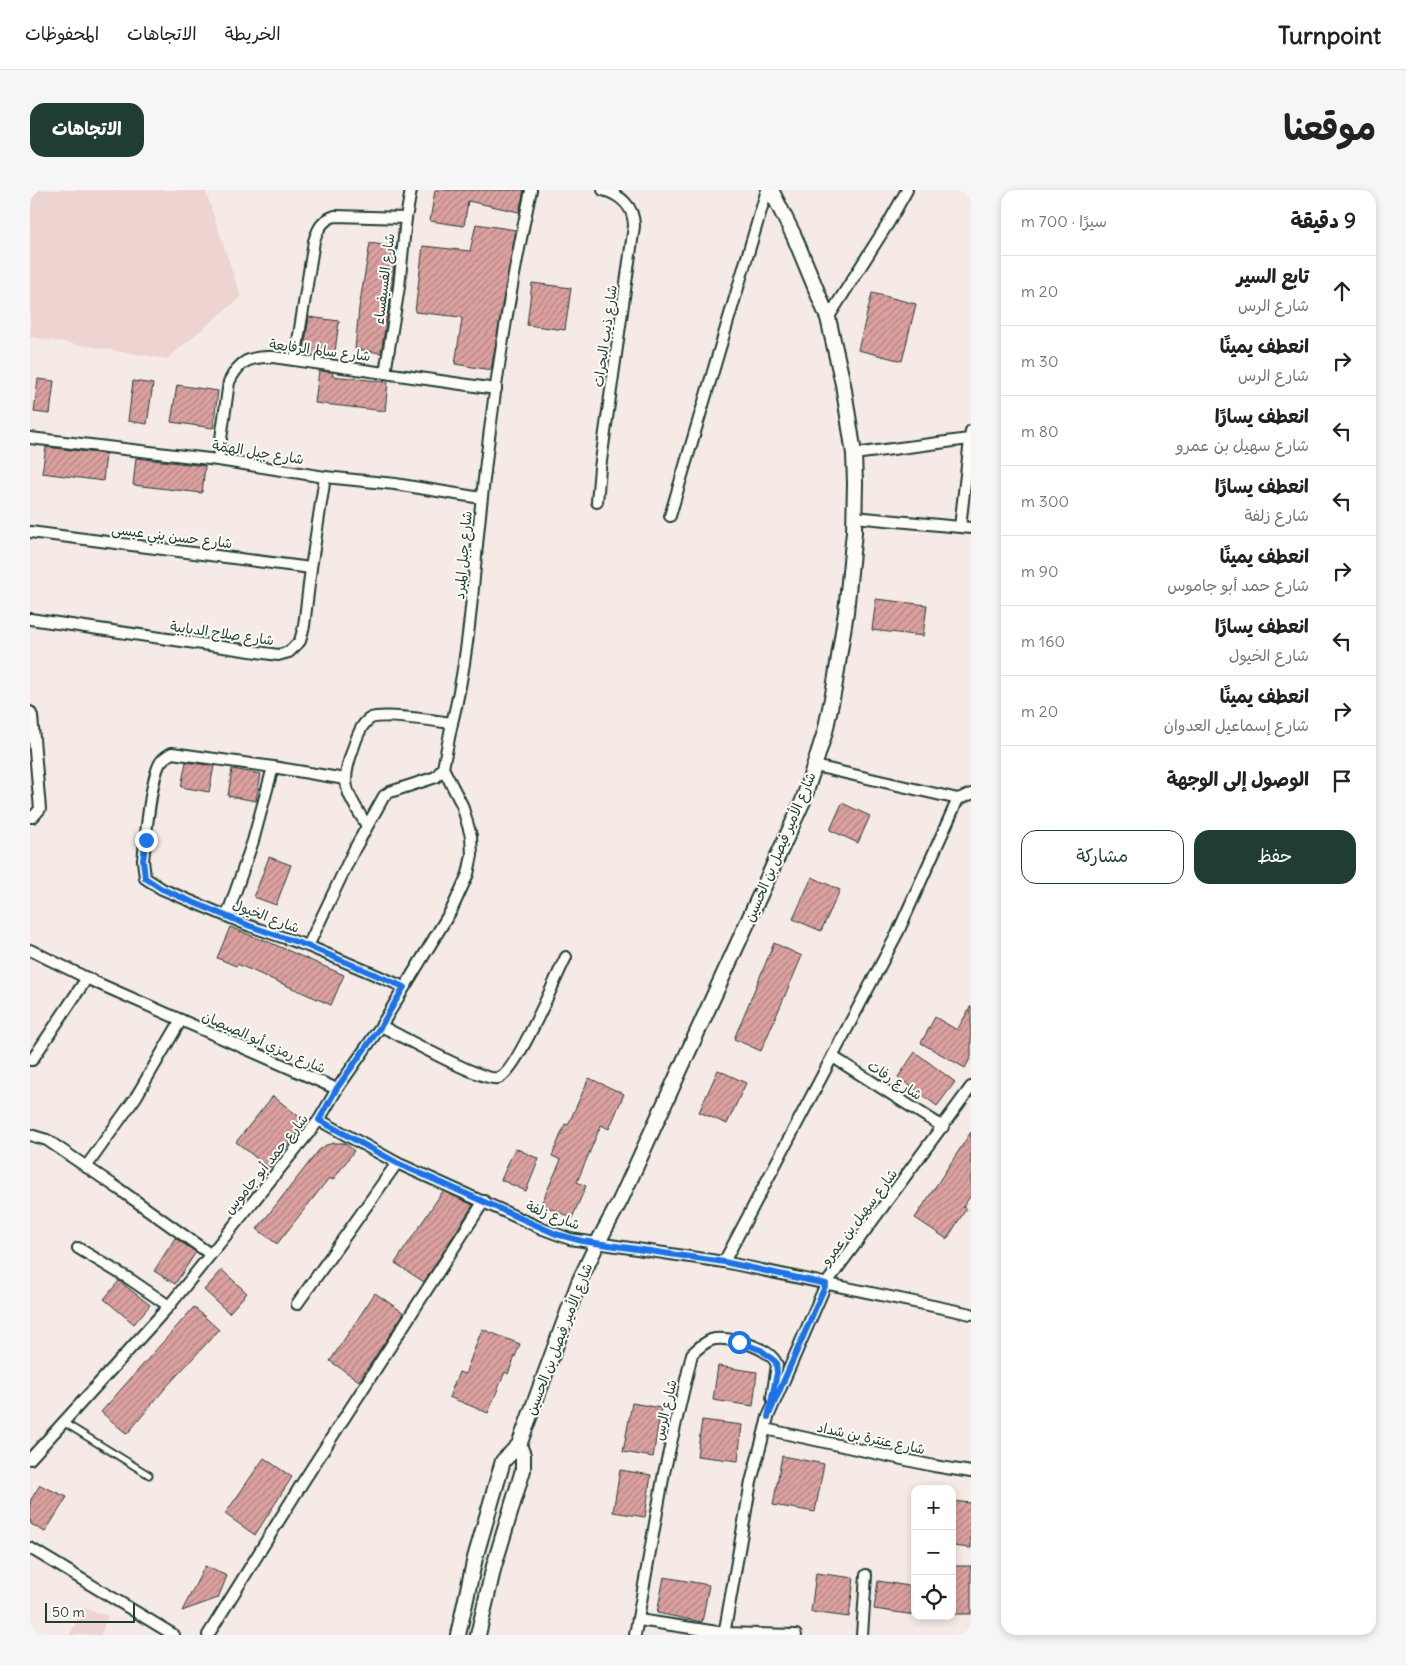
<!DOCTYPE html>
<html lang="ar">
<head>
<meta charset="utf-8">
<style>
	body { margin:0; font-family:Delius,"Playpen Sans Arabic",sans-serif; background:#f6f6f6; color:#222; direction:rtl }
	.controls { position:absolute; right:15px; bottom:15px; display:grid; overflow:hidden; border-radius:10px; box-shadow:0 2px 8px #0003 }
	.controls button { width:45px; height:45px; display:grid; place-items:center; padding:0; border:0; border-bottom:1px solid #e0e0e0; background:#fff; color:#222; font:25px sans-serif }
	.scale { position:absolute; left:15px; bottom:12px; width:90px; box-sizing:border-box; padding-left:5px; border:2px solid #1f3d34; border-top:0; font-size:14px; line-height:18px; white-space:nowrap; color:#1f3d34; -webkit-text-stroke:4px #fdfcf7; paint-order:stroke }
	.stop { position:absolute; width:15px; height:15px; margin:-11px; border:4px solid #1a73e8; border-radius:50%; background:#fff }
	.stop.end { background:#1a73e8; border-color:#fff; box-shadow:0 1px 5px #0008 }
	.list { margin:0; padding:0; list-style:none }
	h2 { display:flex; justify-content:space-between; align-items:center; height:65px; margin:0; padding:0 20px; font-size:21px }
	h2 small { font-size:16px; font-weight:400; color:#767676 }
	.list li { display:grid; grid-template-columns:32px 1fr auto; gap:15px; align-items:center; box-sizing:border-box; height:70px; padding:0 20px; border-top:1px solid #e0e0e0 }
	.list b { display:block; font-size:19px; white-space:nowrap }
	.list p { margin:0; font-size:16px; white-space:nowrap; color:#767676 }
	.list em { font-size:16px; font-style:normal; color:#767676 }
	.actions { display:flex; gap:10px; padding:15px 20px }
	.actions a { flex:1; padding:11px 0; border:1px solid #1f3d34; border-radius:15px; text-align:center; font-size:18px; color:#1f3d34 }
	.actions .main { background:#1f3d34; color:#fff }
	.icon { flex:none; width:28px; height:28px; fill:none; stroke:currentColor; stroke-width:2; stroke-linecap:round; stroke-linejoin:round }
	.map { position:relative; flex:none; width:941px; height:1445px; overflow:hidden; direction:ltr; border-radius:15px }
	header { display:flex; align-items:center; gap:30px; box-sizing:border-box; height:70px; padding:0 25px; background:#fff; border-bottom:1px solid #e0e0e0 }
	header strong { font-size:24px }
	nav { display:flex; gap:28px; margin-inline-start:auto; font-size:18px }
	.intro { display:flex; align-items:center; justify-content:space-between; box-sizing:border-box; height:120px; padding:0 30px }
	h1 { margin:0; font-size:35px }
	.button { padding:12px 22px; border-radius:15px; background:#1f3d34; color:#fff; font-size:18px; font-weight:700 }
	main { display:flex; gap:30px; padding:0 30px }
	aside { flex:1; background:#fff; border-radius:15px; box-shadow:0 2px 8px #0003 }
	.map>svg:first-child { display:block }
</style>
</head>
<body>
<header>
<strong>Turnpoint</strong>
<nav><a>الخريطة</a><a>الاتجاهات</a><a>المحفوظات</a></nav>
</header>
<div class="intro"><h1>موقعنا</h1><a class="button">الاتجاهات</a></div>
<main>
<aside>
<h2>9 دقيقة<small>سيرًا · 700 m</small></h2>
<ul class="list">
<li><svg class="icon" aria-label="ahead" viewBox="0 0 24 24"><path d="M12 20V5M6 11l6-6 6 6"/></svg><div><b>تابع السير</b><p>شارع الرس</p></div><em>20 m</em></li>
<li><svg class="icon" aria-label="right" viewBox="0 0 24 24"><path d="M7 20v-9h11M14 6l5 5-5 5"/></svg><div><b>انعطف يمينًا</b><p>شارع الرس</p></div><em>30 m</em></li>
<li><svg class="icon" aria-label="left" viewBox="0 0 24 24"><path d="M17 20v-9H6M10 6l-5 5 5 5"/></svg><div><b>انعطف يسارًا</b><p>شارع سهيل بن عمرو</p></div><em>80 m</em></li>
<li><svg class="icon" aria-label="left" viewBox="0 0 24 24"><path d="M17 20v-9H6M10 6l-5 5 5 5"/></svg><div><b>انعطف يسارًا</b><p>شارع زلفة</p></div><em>300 m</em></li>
<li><svg class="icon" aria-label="right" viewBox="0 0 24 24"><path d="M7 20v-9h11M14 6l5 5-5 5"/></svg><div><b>انعطف يمينًا</b><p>شارع حمد أبو جاموس</p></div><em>90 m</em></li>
<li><svg class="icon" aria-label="left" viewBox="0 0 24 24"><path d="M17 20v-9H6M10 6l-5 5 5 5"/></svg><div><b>انعطف يسارًا</b><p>شارع الخيول</p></div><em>160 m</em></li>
<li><svg class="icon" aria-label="right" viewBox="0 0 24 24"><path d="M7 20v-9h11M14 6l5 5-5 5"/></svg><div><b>انعطف يمينًا</b><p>شارع إسماعيل العدوان</p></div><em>20 m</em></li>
<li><svg class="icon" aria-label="arrive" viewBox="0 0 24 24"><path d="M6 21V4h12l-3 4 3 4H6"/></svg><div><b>الوصول إلى الوجهة</b></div></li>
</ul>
<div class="actions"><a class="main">حفظ</a><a>مشاركة</a></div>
</aside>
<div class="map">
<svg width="941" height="1445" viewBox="0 0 941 1445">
	<defs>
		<pattern id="building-hatch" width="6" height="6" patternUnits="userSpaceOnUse" patternTransform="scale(1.25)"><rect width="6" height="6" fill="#dca1a0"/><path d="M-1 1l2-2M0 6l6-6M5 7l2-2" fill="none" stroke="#b28483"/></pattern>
	</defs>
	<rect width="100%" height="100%" fill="#f6eae6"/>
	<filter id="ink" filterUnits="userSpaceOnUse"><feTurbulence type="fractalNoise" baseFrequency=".02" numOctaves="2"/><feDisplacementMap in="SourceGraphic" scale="10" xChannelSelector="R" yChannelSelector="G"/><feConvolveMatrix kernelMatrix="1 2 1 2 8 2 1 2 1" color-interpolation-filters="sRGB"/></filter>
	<g filter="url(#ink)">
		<g fill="#eed4d1">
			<path d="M0,0h175l36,107 -74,62 -137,-22z"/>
			<path d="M54,1418l24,8 -7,18 1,1h-33z"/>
		</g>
		<g fill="url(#building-hatch)" stroke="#1f3d34">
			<path d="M405,0h89l-5,22 -51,-11 -4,25 -34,-5z"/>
			<path d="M446,34l40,6 -25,140 -36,-6 7,-45 -1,-2 -46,-5 8,-66 47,5z"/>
			<path d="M340,53l26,4 -4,39 -11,67 -26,-4 4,-41z"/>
			<path d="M502,93l39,5 -6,42 -38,-5z"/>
			<path d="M842,103l44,11 -14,57 -44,-11z"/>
			<path d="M279,127l30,4 -5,38 -31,-5z"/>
			<path d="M289,181l14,1 -1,4 56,6 -3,29 -70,-8z"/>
			<path d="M8,189l16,2 -4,33 -16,-2z"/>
			<path d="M103,191l20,3 -6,40 -19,-3z"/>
			<path d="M147,195l41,6 -5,37 -42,-6z"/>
			<path d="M16,257l60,7 -3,27 -61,-8z"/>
			<path d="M106,268l69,8 -3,27 -69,-8z"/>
			<path d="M846,409l51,6 -4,31 -51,-6z"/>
			<path d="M156,572l28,4 -5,26 -28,-5z"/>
			<path d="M202,579l29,5 -5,27 -28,-5z"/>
			<path d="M812,613l28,13 -12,27 -28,-13z"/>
			<path d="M239,667l22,8 -15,40 -22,-8z"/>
			<path d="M782,687l28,13 -19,41 -28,-12z"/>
			<path d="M200,737l32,13v-1l82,36 -13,30 -94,-41 -1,2 -19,-8z"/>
			<path d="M744,753l28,13 -41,95 -27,-12z"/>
			<path d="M941,816v51l-6,11 -44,-25 14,-26 22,13z"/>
			<path d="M885,862l40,30 -18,24 -39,-29z"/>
			<path d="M688,880l28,13 -19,41 -28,-12z"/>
			<path d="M559,888l35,16 -15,35 -8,-4 -24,57 9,4 -14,32 -31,-14 20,-44 -9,-4 13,-32 3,1z"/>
			<path d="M243,906l34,27 -38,45 -33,-26z"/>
			<path d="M941,942v63l-8,12 3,2 -19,30 -32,-21z"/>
			<path d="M304,953h11l9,8 -21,29 -4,-2 -52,66 -20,-15 62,-79 7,-5z"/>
			<path d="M485,958l24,11 -13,32 -25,-11z"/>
			<path d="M413,1001l30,14 -49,77 -29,-19z"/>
			<path d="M145,1048l21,14 -21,32 -21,-13z"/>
			<path d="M192,1080l25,23 -18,20 -25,-23z"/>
			<path d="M89,1091l31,24 -16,19 -30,-25z"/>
			<path d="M345,1103l29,20 -45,68 -29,-20z"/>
			<path d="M164,1117l25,23 -52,56 -40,48 -26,-22z"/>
			<path d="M452,1139l38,15 -12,30 -3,-2 -17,41 -39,-16 10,-25 6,2z"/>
			<path d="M688,1176l39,6 -4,34 -40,-6z"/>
			<path d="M602,1213l29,5 -8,49 -30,-5z"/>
			<path d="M672,1230l40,5 -4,36 -41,-5z"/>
			<path d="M752,1266l42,8 -9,48 -42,-7z"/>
			<path d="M234,1268l28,19 -37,58 -30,-21z"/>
			<path d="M590,1280l31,5 -6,42 -32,-5z"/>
			<path d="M10,1295l27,12 -22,35 -14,-8 -1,-6v-17z"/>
			<path d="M922,1311l19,2v45l-19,-2z"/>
			<path d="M175,1376l22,10 -9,22 -36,13z"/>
			<rect x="922" y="1376" width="19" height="48"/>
			<path d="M786,1383l38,5 -5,39 -38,-5z"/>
			<path d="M634,1387l45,8 -7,37 -45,-9z"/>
			<path d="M848,1391l37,6v28l-41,-6z"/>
		</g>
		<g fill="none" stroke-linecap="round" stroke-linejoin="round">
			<defs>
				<path id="service" d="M33,1232l86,53"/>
				<g id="minor">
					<path d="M798,128l61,-96 18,-32"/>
					<path d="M265,170l19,-119c4,-12 8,-21 21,-25l71,2"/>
					<path d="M355,183l14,-86 7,-69 5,-28"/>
					<path d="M941,241l-11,96 11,1"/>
					<path d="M0,248l188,22 107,17 70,7 86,14"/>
					<path d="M824,264l115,-15"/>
					<path d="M188,270l11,-78c10,-21 21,-26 44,-25l223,32"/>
					<path d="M567,312l3,-34 34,-242c0,-19 -13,-31 -31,-36"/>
					<path d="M640,326l97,-326"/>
					<path d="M824,327l106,10"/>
					<path d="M0,342l281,36"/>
					<path d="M0,429l248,36 11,-3 11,-11 4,-15 7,-58 14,-91"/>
					<path d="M0,522l2,4 8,93 -7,8h-3"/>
					<path d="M785,576l143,33 13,-5"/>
					<path d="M243,577l72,12"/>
					<path d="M337,636c-24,-40 -27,-41 -11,-86 3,-8 7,-18 15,-22 13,-5 65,3 81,5 19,-74 21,-150 30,-226 11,-102 27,-206 49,-307"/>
					<path d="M197,726l26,-75 20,-74 -101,-14c-5,3 -9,5 -12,10 -10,19 -14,74 -17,97l2,18 17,11 88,37 58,20 96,41"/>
					<path d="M278,756l46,-96 30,-54 6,-4 46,-15 7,-9 9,-45"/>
					<path d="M0,760l65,32 242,107"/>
					<path d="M351,836c19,9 101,56 117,52 18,-3 58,-102 68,-121"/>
					<path d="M803,867l110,70"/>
					<path d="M0,870h2l55,-82"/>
					<path d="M289,930l78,43 146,66 27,10 154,23 247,52"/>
					<path d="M0,945l17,5 72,49 91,65"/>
					<path d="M56,977l50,-70 45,-77"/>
					<path d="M48,1058l53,32 38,26"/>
					<path d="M694,1072l174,-330 60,-133"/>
					<path d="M267,1114l100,-141"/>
					<path d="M735,1239l169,37 37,6"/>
					<path d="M0,1269l139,-153 150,-186 18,-31 44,-63 71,-117 16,-35 4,-19 -1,-19 -9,-31 -19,-37"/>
					<path d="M0,1358l144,87"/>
					<path d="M609,1430l85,13 72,2"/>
					<path d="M178,1445l93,-150 183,-284"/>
					<path d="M605,1445l29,-162 28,-119c5,-5 12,-11 19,-14 16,-5 60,7 66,25l-5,33"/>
					<path d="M694,1445l27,-153 14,-53 3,-12 58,-133 145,-197"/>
					<path d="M832,1445l4,-60"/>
				</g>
				<g id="tertiary">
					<path d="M428,1445l17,-77 28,-97 16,-16 60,-163 18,-38 23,-43 183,-400 22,-69 9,-43 12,-77 8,-80 1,-49 -1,-29 -11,-70 -15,-66 -34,-82 -23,-46"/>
					<path d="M448,1445l16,-69 29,-96v-15l-4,-10"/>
				</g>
			</defs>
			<use href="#service" stroke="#1f3d34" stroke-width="9"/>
			<use href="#minor" stroke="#1f3d34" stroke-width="14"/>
			<use href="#tertiary" stroke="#1f3d34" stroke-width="18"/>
			<use href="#service" stroke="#fdfcf7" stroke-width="5"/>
			<use href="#minor" stroke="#fdfcf7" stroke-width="10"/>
			<use href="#tertiary" stroke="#fdfcf7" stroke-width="14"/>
		</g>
	</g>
	<g fill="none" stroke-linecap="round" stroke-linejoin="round" filter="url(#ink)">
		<path stroke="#1a73e8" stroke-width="6" d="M116,650l-3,20 2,18 17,11 28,12 60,25 58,20 96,41 -23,39 -44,62 -18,32 78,43 159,71 26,7 142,21 102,22 -58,133 9,-44 -1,-11 -15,-12 -22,-8"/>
	</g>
	<g text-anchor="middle" stroke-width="4" stroke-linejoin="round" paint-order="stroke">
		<g font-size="14" fill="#1f3d34" stroke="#fdfcf7">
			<text transform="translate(354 89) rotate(-83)" y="5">شارع الفسيفساء</text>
			<text transform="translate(575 146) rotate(-82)" y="5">شارع ذيب البحرات</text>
			<text transform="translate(290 160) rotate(7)" y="5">شارع سالم الرفايعة</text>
			<text transform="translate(228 262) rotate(9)" y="5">شارع جبل الهمّة</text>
			<text transform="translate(142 346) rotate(7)" y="5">شارع حسن بني عيسى</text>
			<text transform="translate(433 365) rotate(-85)" y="5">شارع جبل المبرد</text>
			<text transform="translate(192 443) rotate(8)" y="5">شارع صلاح الدبايبة</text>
			<text transform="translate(750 657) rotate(-67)" y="5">شارع الأمير فيصل بن الحسين</text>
			<text transform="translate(236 726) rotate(21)" y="5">شارع الخيول</text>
			<text transform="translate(234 852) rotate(24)" y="5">شارع رمزي أبو الصيصان</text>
			<text transform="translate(865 890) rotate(32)" y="5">شارع رفات</text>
			<text transform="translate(236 974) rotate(-51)" y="5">شارع حمد أبو جاموس</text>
			<text transform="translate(523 1025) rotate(21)" y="5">شارع زلفة</text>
			<text transform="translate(829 1027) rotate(-53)" y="5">شارع سهيل بن عمرو</text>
			<text transform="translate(529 1149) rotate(-69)" y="5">شارع الأمير فيصل بن الحسين</text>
			<text transform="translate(635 1220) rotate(-77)" y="5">شارع الرس</text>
			<text transform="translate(841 1248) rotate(12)" y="5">شارع عنترة بن شداد</text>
		</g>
	</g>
</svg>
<div class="controls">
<button>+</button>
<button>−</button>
<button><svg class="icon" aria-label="locate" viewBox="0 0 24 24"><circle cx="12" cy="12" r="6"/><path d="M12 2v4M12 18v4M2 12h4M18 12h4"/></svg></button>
</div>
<div class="scale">50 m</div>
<div class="stop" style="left:709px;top:1152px"></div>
<div class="stop end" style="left:116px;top:650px"></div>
</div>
</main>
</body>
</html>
